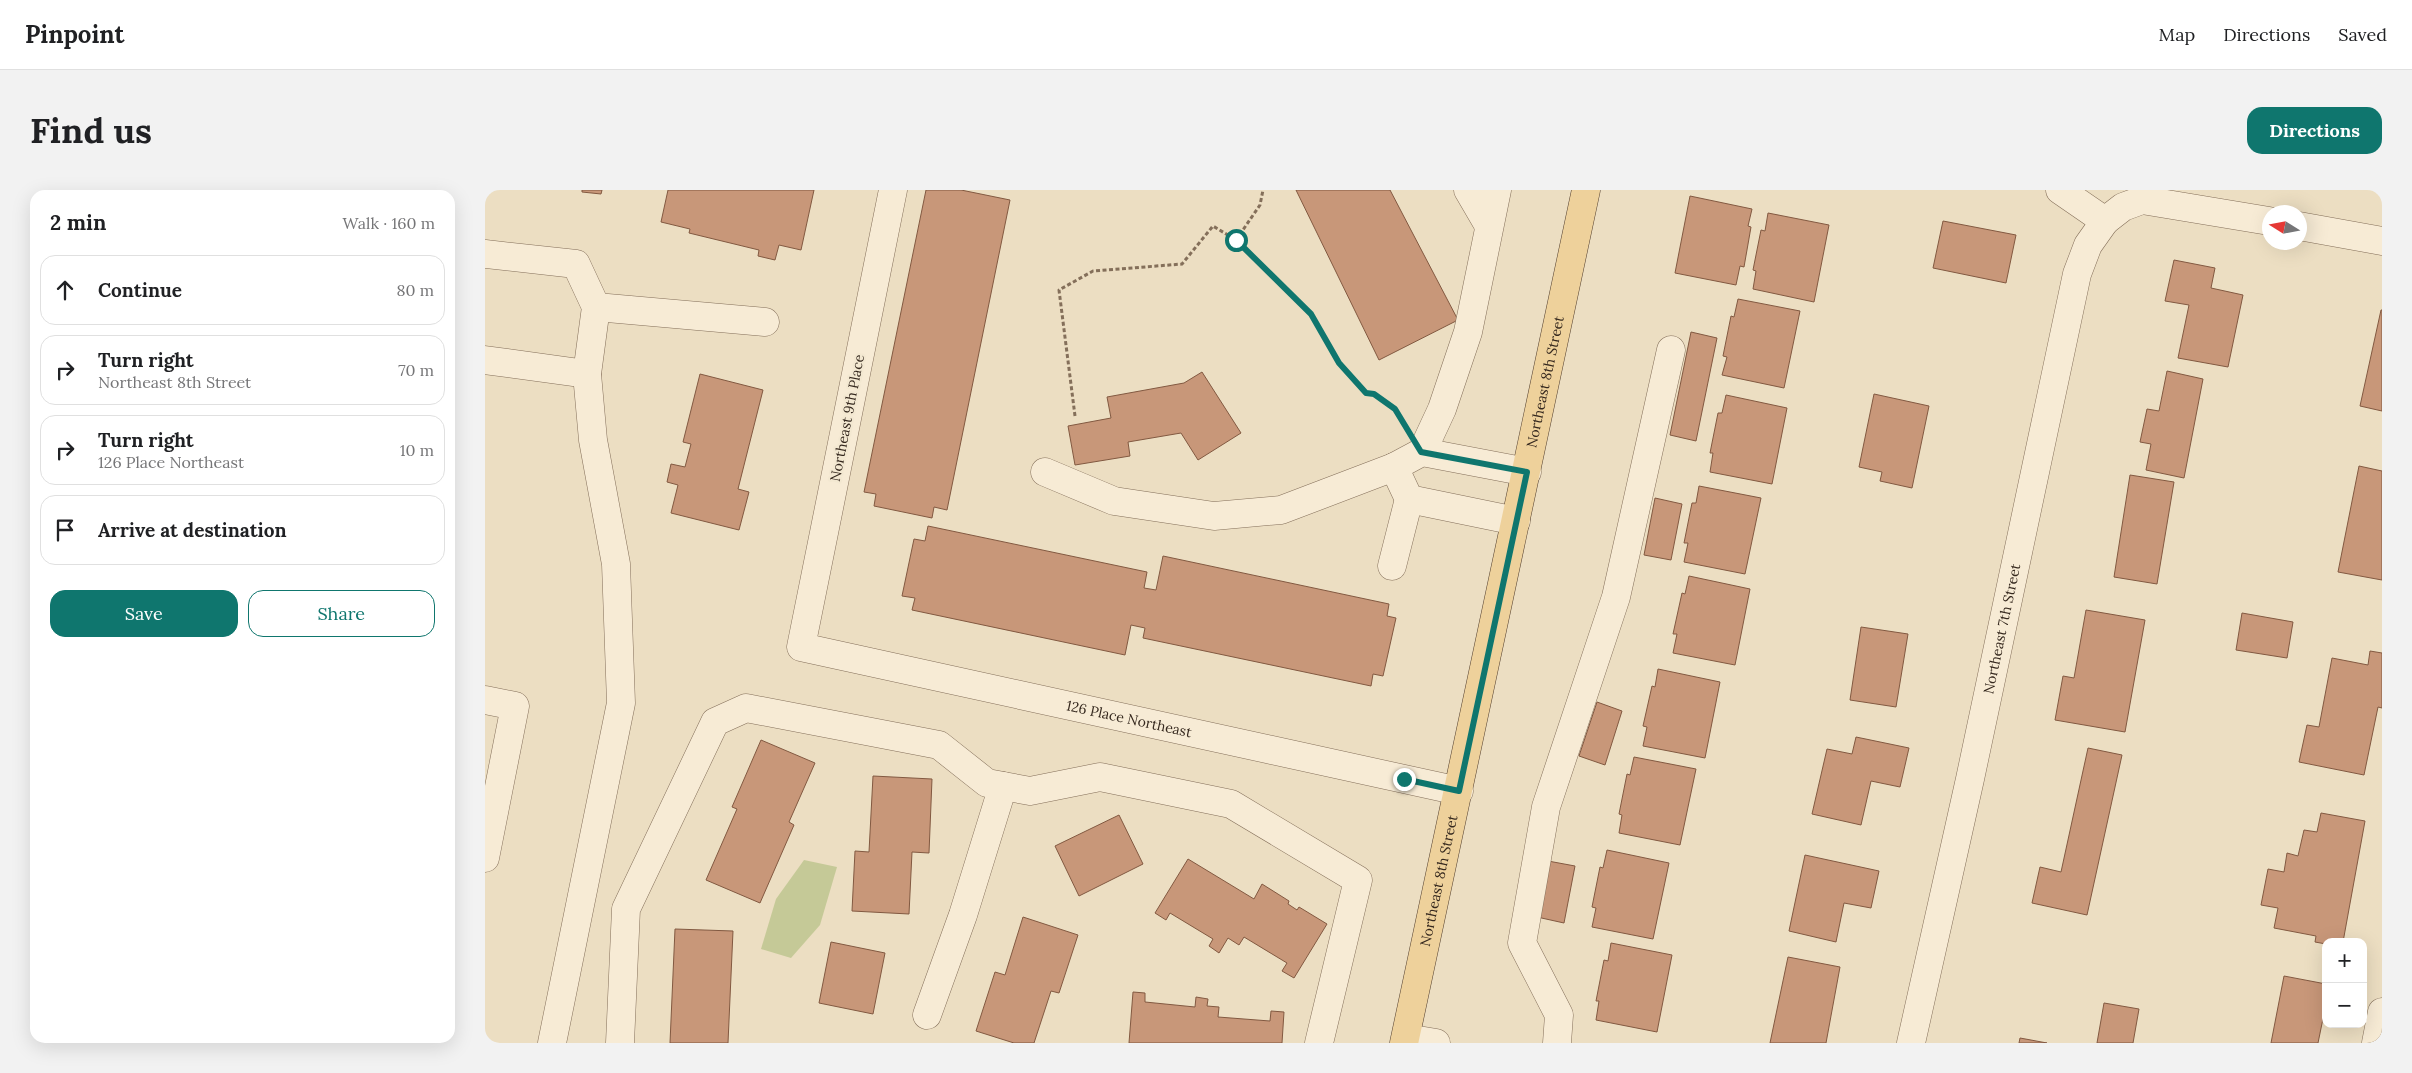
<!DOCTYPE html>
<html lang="en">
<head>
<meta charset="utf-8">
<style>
	body { margin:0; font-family:Lora,serif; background:#f2f2f2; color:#202124 }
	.controls { position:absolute; right:15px; bottom:15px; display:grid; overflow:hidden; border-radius:10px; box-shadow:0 5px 20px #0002 }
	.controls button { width:45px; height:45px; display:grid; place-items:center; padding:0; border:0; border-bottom:1px solid #e0e0e0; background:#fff; color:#202124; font:25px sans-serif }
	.compass { position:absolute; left:1777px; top:15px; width:45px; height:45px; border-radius:50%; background:#fff; box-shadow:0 5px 20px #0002; rotate:281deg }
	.stop { position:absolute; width:15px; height:15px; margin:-11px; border:4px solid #0f766e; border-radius:50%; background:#fff }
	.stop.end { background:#0f766e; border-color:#fff; box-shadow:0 1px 5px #0008 }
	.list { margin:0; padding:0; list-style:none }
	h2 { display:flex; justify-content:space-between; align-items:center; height:65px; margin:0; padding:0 20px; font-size:21px }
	h2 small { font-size:16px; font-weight:400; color:#757577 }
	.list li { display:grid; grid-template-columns:32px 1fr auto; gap:15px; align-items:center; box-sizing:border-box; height:70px; margin:0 10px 10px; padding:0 10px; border:1px solid #e0e0e0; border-radius:15px }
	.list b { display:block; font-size:19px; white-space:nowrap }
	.list p { margin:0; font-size:16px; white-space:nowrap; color:#757577 }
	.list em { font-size:16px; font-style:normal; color:#757577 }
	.actions { display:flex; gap:10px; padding:15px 20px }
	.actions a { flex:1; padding:11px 0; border:1px solid #0f766e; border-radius:15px; text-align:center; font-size:18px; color:#0f766e }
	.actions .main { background:#0f766e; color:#fff }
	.icon { flex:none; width:28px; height:28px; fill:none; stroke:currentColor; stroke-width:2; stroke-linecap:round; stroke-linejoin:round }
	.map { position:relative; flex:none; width:1897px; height:853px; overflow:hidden; border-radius:15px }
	header { display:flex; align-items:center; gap:30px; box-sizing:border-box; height:70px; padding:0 25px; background:#fff; border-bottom:1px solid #e0e0e0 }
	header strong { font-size:24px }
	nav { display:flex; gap:28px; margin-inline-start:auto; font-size:18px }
	.intro { display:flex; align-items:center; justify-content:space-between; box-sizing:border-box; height:120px; padding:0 30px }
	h1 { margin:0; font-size:35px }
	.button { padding:12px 22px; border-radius:15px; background:#0f766e; color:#fff; font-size:18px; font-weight:700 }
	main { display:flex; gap:30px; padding:0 30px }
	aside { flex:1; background:#fff; border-radius:15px; box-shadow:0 5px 20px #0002 }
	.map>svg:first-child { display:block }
</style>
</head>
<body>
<header>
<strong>Pinpoint</strong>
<nav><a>Map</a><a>Directions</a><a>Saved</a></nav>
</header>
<div class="intro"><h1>Find us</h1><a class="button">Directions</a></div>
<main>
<aside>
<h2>2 min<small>Walk · 160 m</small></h2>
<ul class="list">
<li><svg class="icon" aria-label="ahead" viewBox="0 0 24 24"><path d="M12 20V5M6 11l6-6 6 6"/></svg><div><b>Continue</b></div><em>80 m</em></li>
<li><svg class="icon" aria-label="right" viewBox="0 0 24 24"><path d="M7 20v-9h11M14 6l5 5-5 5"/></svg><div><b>Turn right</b><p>Northeast 8th Street</p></div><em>70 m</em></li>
<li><svg class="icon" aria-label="right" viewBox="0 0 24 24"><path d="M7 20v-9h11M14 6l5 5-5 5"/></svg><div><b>Turn right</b><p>126 Place Northeast</p></div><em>10 m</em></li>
<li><svg class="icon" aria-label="arrive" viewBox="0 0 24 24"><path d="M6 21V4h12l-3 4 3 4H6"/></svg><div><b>Arrive at destination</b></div></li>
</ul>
<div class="actions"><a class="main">Save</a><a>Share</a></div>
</aside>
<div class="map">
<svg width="1897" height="853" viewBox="0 0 1897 853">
	<rect width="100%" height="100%" fill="#ecdec2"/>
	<path fill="#c5c997" d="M319,670l33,7 -17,58 -29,33 -30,-9 15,-50z"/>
	<g fill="#c89779" stroke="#825941">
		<path d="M97,0h20l-1,4 -19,-2z"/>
		<path d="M183,0h146l-13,60 -22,-5 -4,15 -17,-4 1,-6 -70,-17 1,-4 -29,-7z"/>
		<path d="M441,0h35l49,10 -63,310 -13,-3 -2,11 -58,-12 2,-12 -12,-2z"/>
		<path d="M811,0h94l68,130 -79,40z"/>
		<path d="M1205,6l62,13 -4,17 3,1 -7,40 -4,-1 -4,19 -61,-12z"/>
		<path d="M1283,23l61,12 -15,77 -61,-13 3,-18 -3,-1 8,-40 4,1z"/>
		<path d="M1458,31l73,14 -10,48 -73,-15z"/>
		<path d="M1689,70l41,8 -4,20 32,7 -15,72 -50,-9 11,-53 -24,-4z"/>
		<path d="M1253,109l62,12 -16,77 -62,-13 5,-18 -4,-1 8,-40 3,1z"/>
		<path d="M1896,120h1v101l-22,-5z"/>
		<path d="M1206,142l26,6 -21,103 -26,-6z"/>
		<path d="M1682,181l36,8 -19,99 -38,-8 5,-26 -11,-2 7,-33 12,2z"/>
		<path d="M717,182l39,61 -43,27 -17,-27 -53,9 2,14 -55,9 -7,-39 43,-8 -4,-21 77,-14z"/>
		<path d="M215,184l63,16 -25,99 11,3 -10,38 -68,-17 7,-28 -11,-3 4,-18 14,3 6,-23 -8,-2z"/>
		<path d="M1389,204l55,12 -17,82 -32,-7 2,-9 -23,-5z"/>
		<path d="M1241,205l61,13 -15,76 -62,-12 3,-19h-3l8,-40h4z"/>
		<path d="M1874,276l23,5v109l-44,-8z"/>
		<path d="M1645,285l44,7 -17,102 -43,-7z"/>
		<path d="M1214,296l62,12 -16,76 -61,-12 4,-19h-4l8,-40h4z"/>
		<path d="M1170,308l27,6 -11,56 -27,-5z"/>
		<path d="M443,336l219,46 -3,16 12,2 7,-34 226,48 -2,12 9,2 -13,58 -10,-2 -2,12 -228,-48 2,-10 -14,-3 -6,30 -213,-45 3,-12 -13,-2 12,-57 11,2z"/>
		<path d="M1204,386l61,13 -15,76 -62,-12 4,-19h-4l9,-41 3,1z"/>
		<path d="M1601,420l59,10 -20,112 -70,-12 8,-44 11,2z"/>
		<path d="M1757,423l51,9 -6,36 -51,-8z"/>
		<path d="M1376,437l47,7 -12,73 -46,-7z"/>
		<path d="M1885,461l12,2v55l-4,-1 -14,68 -65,-13 8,-37 12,2 13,-69 36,7z"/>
		<path d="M1173,479l62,13 -15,76 -62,-12 4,-19 -4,-1 9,-40 3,1z"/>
		<path d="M1112,512l25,9 -17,54 -26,-9z"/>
		<path d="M1371,547l53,11 -9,39 -29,-6 -10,44 -49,-11 15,-65 25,5z"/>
		<path d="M276,550l54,23 -26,59 5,3 -34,78 -54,-23 31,-71 -5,-2z"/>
		<path d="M1603,558l34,7 -35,160 -55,-12 8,-36 21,5z"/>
		<path d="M1149,567l62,12 -16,76 -61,-12 3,-18 -3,-1 8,-40 3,1z"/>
		<path d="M388,586l59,3 -3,74 -17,-1 -3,62 -57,-3 3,-60 14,1z"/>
		<path d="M1836,623l44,8 -22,121h-17v2l-11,-2 1,-6 -42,-8 4,-20 -17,-3 7,-36 16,3 3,-19 11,3 6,-26 13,2z"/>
		<path d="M634,625l24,49 -64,32 -24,-50z"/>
		<path d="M1122,660l62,13 -16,76 -61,-12 4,-19 -4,-1 8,-40 3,1z"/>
		<path d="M1320,665l74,16 -8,37 -27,-5 -8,39 -47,-11z"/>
		<path d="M703,669l66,40 8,-15 27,17 -1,3 9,6 2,-3 28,17 -33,54 -12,-7 5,-8 -43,-26 -5,8 -11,-7 -9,15 -10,-7 4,-7 -43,-26 -4,7 -11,-7z"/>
		<path d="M1063,671l27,5 -11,57 -27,-6z"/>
		<path d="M538,727l55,18 -19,58 -8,-2 -17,52h-20l-38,-12 19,-59 10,3z"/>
		<path d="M190,739l58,2 -5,112h-58z"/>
		<path d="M346,752l54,11 -12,61 -54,-11z"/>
		<path d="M1126,753l61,12 -15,77 -61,-12 3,-19h-3l8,-41 4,1z"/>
		<path d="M1303,767l52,10 -14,76h-56z"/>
		<path d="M1799,786l42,8v20l-8,39h-47z"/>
		<path d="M648,802l12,1v9l50,5 1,-10 12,2 -1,7 12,1 -1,10 52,4 1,-10 13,1 -2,31h-153z"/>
		<path d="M1619,813l35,6 -6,34h-36z"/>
		<path d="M1535,848l27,5h-28z"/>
	</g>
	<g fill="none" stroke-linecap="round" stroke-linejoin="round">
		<defs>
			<g id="minor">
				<path id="s1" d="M408,0l-92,457 658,144"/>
				<path d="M983,0l21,36"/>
				<path d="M1575,0l45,31 18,-14 19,-7 127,21"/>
				<path d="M1814,36l83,15"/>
				<path d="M0,64l91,10 20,43 -9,67 6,66 23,124 5,139 -69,340"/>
				<path d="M111,117l169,15"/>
				<path d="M0,170l102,14"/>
				<path d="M937,262l20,-43 26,-77 29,-142"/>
				<path d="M909,277l15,32 107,22"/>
				<path d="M560,282l69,29 100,15 67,-6 113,-43 28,-15 105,20"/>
				<path d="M907,376l17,-67"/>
				<path d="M0,510l30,6 -30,152"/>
				<path d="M442,825l36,-100 40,-129"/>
				<path d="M921,848l30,5"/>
				<path d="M135,853l6,-134 89,-187 31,-14 193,37 48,38 43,8 70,-14 131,27 127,76 -39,163"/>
				<path d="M1072,853l2,-28 -37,-72 24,-136 70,-210 55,-247"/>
				<path id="s2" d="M1426,853l59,-264 107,-505 11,-29 17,-24"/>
				<path d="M1891,853l6,-31"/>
			</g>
			<g id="major">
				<path id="s3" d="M919,853l182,-853"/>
			</g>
		</defs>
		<use href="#minor" stroke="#846f5a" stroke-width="29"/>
		<use href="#major" stroke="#523e2e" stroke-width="29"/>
		<g stroke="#846f5a" stroke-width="3" stroke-dasharray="4 2.5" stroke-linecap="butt">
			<path d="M751,50l24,-35 3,-15"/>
			<path d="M590,226l-16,-126 34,-19 89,-7 31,-38 23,14 75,74 28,49 27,30 8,1 21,15 8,13"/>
		</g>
		<use href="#minor" stroke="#f7ebd5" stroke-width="28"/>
		<use href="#major" stroke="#eed19b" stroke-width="28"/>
	</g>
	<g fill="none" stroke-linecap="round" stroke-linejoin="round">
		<path stroke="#0f766e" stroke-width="6" d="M751,50l75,74 28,49 27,30 8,1 21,15 26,43 106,20 -68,319 -55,-12"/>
	</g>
	<g text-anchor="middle" stroke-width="4.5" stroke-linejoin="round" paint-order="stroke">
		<g font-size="14" fill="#35281e" stroke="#f3e8d1">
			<text dy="5" stroke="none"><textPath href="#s3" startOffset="676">Northeast 8th Street</textPath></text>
			<text transform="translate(362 228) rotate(-79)" y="5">Northeast 9th Place</text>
			<text dy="5" stroke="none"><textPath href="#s2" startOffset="424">Northeast 7th Street</textPath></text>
			<text dy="5" stroke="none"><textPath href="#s1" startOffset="802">126 Place Northeast</textPath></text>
			<text dy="5" stroke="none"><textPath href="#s3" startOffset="166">Northeast 8th Street</textPath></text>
		</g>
	</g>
</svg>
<div class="controls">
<button>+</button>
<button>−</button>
</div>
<svg class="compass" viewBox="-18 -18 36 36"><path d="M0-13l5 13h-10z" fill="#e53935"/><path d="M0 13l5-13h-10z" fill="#757577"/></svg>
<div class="stop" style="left:751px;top:50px"></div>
<div class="stop end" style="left:919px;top:589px"></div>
</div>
</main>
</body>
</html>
